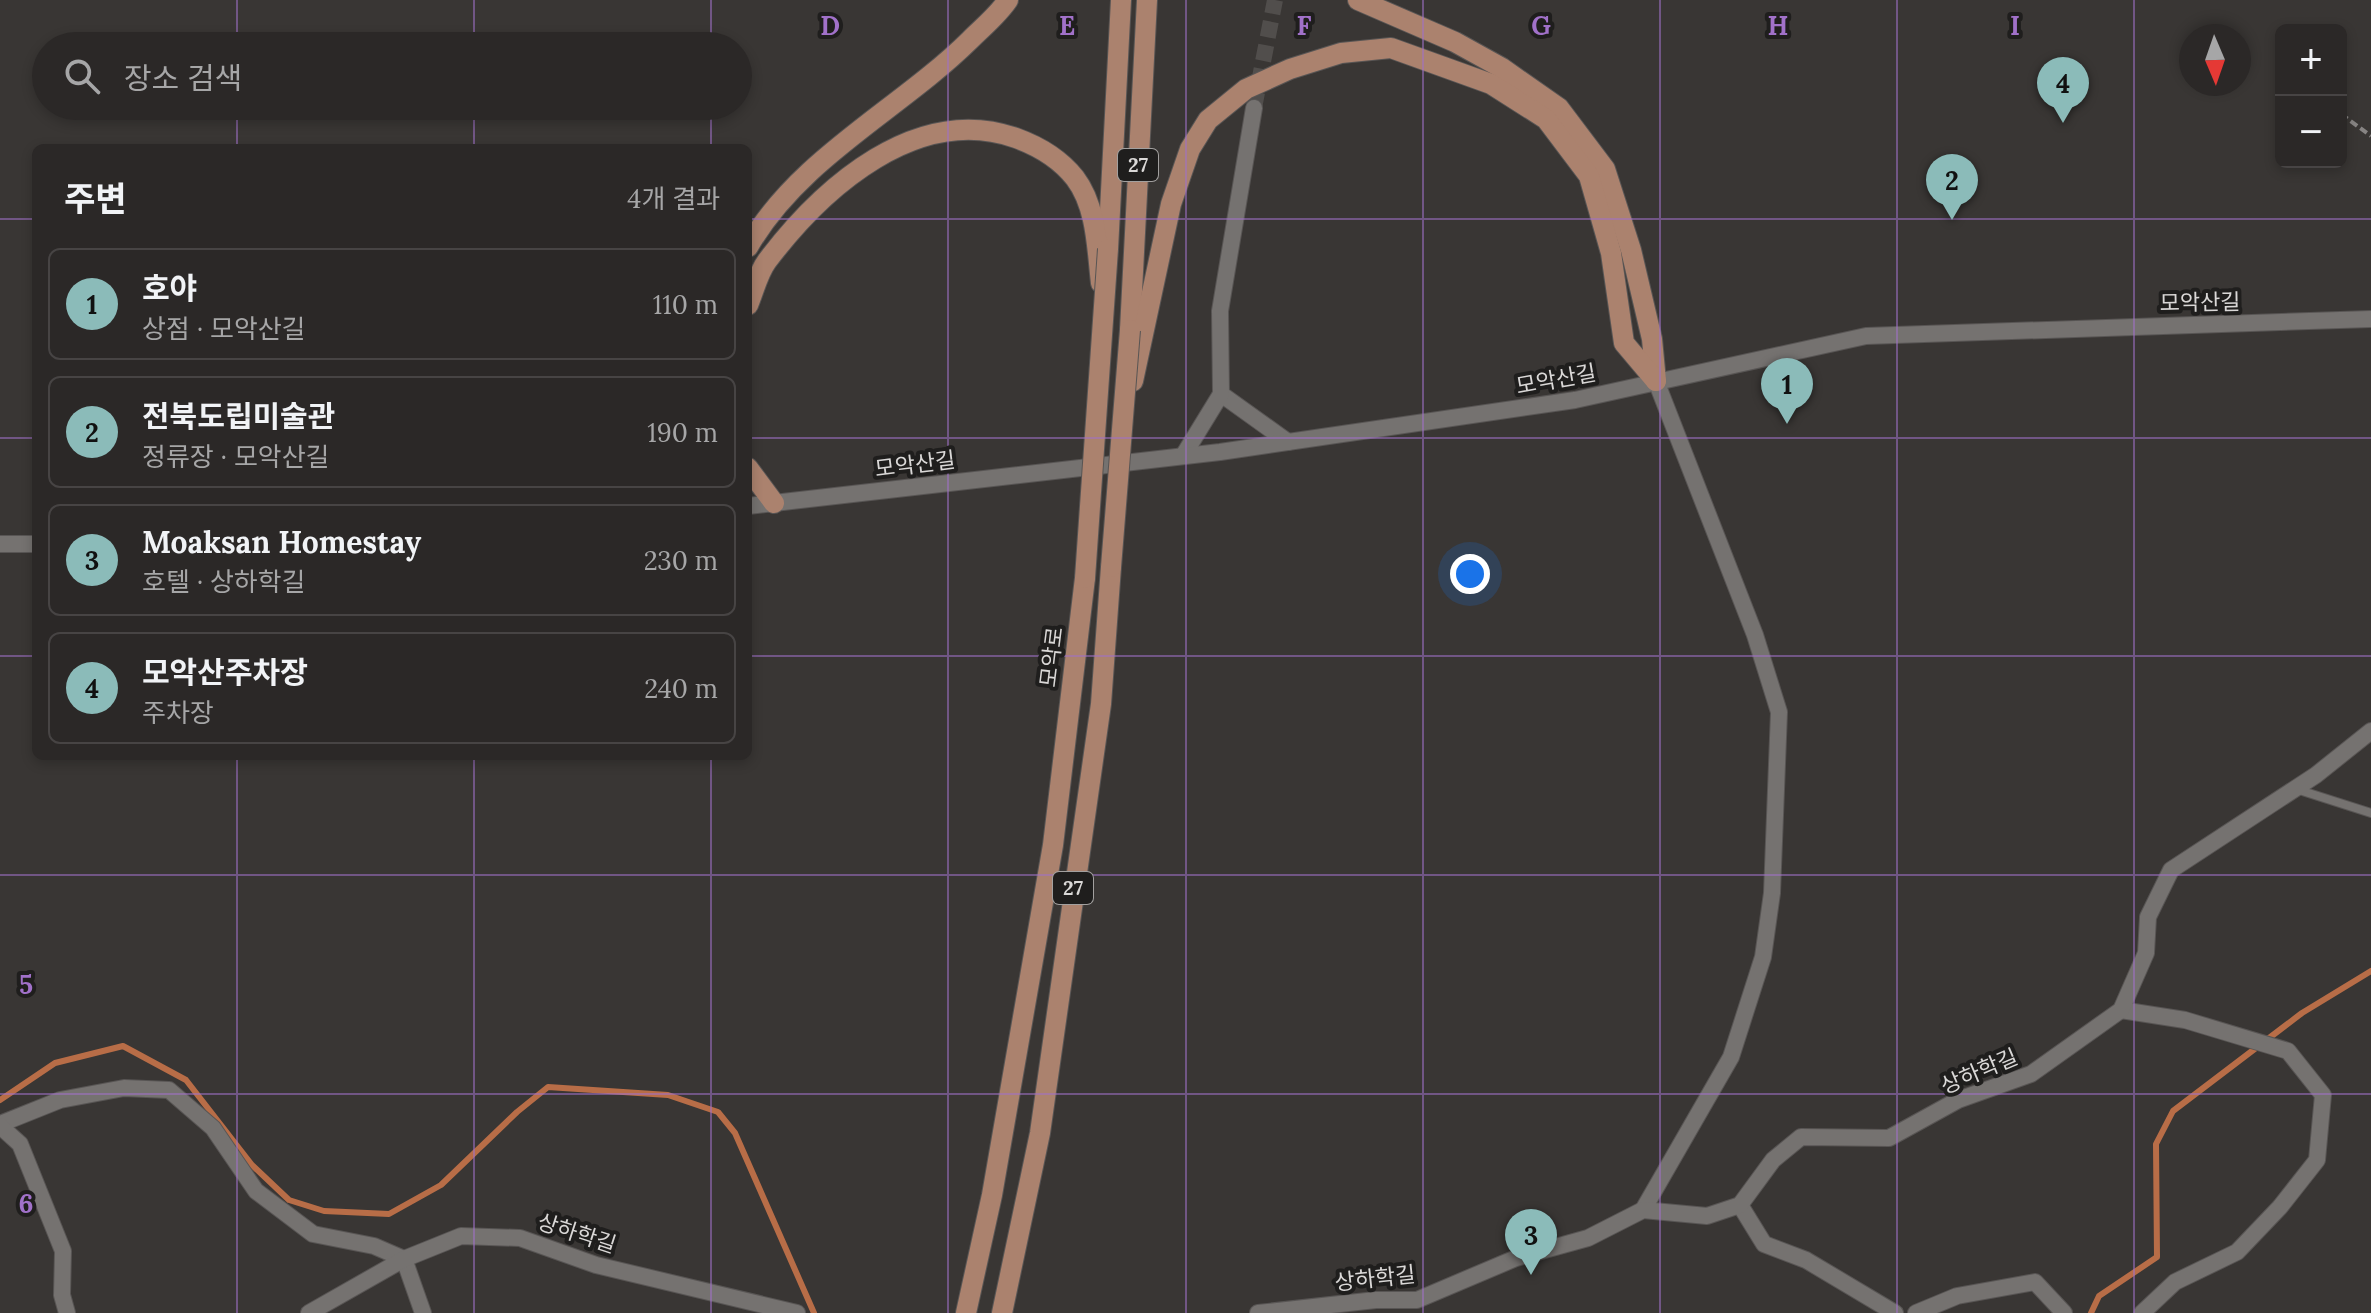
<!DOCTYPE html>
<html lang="ko">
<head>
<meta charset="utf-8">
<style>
	body { margin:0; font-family:Lora,"Noto Sans KR",serif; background:#33302f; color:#f1f3f6 }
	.controls { position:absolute; right:24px; top:24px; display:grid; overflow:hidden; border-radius:12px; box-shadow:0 4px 12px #0003 }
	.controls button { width:72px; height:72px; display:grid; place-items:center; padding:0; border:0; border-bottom:2px solid #474444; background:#2b2827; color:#f1f3f6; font:40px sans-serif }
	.compass { position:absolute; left:2179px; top:24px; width:72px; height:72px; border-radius:50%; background:#2b2827; box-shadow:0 4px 12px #0003; rotate:178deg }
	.you { position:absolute; left:1470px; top:574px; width:28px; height:28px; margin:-20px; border:6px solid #fff; border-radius:50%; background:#1a73e8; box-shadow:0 0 0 12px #1a73e833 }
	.badge { display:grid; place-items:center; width:52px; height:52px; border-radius:50%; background:#8bbbb9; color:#111; font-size:26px; font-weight:700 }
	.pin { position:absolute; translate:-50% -66px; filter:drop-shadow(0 2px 4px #0008) }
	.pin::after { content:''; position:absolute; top:42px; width:28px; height:24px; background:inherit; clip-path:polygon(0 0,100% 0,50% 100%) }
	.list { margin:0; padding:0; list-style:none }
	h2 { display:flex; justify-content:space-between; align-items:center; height:104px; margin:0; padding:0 32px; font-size:34px }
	h2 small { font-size:26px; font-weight:400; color:#a6a6a7 }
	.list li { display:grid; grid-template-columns:52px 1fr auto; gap:24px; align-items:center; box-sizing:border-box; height:112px; margin:0 16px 16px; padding:0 16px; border:2px solid #474444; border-radius:12px }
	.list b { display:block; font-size:30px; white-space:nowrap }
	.list p { margin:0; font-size:26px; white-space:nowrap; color:#a6a6a7 }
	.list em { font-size:26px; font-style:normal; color:#a6a6a7 }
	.icon { flex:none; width:44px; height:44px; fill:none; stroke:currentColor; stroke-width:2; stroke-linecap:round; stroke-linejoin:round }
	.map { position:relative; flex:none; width:2371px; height:1313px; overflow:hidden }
	.search { position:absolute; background:#2b2827; box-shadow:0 4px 12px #0003; left:32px; top:32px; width:720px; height:88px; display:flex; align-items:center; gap:20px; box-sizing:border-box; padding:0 28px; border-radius:44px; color:#a6a6a7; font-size:30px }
	.panel { position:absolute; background:#2b2827; box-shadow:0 4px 12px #0003; left:32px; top:144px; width:720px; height:616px; border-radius:12px }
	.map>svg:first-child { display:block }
</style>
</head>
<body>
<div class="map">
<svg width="2371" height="1313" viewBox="0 0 2371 1313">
	<rect width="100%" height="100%" fill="#393634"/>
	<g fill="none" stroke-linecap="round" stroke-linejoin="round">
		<g stroke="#b86d47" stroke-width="6">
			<path d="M0,1100l55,-37 68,-17 63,34 66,85 37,35 35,11 65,3 52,-29 76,-73 31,-25 120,8 50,17 17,21 79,180"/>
			<path d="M2091,1313l8,-17 58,-39 -1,-113 17,-33 129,-98 69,-42"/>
		</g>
		<path stroke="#514e4c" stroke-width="16" stroke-dasharray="16 8" stroke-linecap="butt" d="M1254,108l21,-108"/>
		<defs>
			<path id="service" d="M2296,789l75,24"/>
			<g id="minor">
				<path d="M1221,394l67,48"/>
				<path d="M1183,456l38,-62 -1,-83 34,-203"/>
				<path d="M748,506l472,-54 355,-52 291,-64 505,-17"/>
				<path d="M0,544h36"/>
				<path d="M2121,1010l64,10 103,31 35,44 -6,65 -37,47 -43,45 -62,30 -33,31"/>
				<path d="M0,1124l60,-24 64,-12 45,2 44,38 43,63 57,43 61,12 30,13 19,54"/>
				<path d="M0,1126l20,18 43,107 -1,44 5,18"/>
				<path d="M1740,1205l24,39 42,16 89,53"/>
				<path d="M1643,1210l88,-153 32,-100 9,-64 7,-181 -24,-77 -99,-254"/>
				<path d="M309,1313l95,-54 57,-23 59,2 76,27 201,48"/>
				<path d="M1258,1313l118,-13h41l99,-42 72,-20 55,-28 64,6 33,-11 33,-45 28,-23 88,1 69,-38 73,-26 90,-64 25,-57 2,-36 23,-47 145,-95 55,-44"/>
				<path d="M1916,1313l41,-17 78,-14 29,31"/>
			</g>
			<g id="primary">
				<path d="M1358,0l97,42 47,26 57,40 46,61 26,81 21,89 4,42"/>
				<path d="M748,247c51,-89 151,-137 222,-207 13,-13 28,-25 38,-40"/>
				<path d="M1108,249l13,-249"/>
				<path d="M748,305c6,-14 10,-32 19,-44 56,-74 150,-158 249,-123 22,8 44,21 59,40 22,29 22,71 26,105"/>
				<path d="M1130,330l17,-330"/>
				<path d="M1133,381l38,-177 19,-55 18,-29 38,-31 44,-20 51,-16 50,-5 100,36 55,35 43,57 22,77 13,90 32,38"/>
				<path d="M748,468l26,35"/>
				<path d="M966,1313l26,-118 61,-350 32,-267"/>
				<path d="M1002,1313l38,-180 61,-429 10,-137"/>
			</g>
		</defs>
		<use href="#service" stroke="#585554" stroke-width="10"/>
		<use href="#minor" stroke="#585554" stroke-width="18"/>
		<use href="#primary" stroke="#585554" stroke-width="22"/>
		<path stroke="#878483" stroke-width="4" stroke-dasharray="8 4" stroke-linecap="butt" d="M2341,114l30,22"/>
		<use href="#service" stroke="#757270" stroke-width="8"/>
		<use href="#minor" stroke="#757270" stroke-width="16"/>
		<use href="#primary" stroke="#ab826e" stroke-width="20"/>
		<defs>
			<g id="primary-bridge">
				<path d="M1111,567l19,-237"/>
				<path d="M1085,578l23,-329"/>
			</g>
		</defs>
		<use href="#primary-bridge" stroke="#585554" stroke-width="22" stroke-linecap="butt"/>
		<use href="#primary-bridge" stroke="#ab826e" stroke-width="20"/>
	</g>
	<path fill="none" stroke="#a171c9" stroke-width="2" stroke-opacity="0.55" d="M237,0v46M474,0v46M711,0v46M948,0v1313M1186,0v1313M1423,0v1313M1660,0v1313M1897,0v1313M2134,0v1313M237,106v42M474,106v42M711,106v42M0,219h36M748,219h1623M0,438h36M748,438h1623M0,656h36M748,656h1623M237,756v557M474,756v557M711,756v557M0,875h2371M0,1094h2371"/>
	<g text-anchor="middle" stroke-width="8" stroke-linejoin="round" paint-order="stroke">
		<g fill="#1f1e1d" stroke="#a2a09f" stroke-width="2">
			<rect x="1118" y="149" width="40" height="32" rx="6"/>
			<rect x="1053" y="872" width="40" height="32" rx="6"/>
		</g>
		<g font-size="20" font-weight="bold" fill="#dad8d7">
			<text x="1138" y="172">27</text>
			<text x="1073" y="895">27</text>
		</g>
		<g font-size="22" fill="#dad8d7" stroke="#1f1e1d">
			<text transform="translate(2200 302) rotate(-1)" y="8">모악산길</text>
			<text transform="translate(1556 379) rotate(-10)" y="8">모악산길</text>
			<text transform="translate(915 464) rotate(-7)" y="8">모악산길</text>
			<text transform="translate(1051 657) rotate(-83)" y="8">모악로</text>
			<text transform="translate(1979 1071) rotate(-23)" y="8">상하학길</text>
			<text transform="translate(577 1233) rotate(18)" y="8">상하학길</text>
			<text transform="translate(1375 1278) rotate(-6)" y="8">상하학길</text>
		</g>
	</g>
	<g font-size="26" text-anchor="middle" font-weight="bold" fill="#a171c9" stroke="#1f1e1d" stroke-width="8" stroke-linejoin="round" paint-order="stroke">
		<text x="830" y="35">D</text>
		<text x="1067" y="35">E</text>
		<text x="1304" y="35">F</text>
		<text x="1541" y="35">G</text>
		<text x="1778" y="35">H</text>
		<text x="2015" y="35">I</text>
		<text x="26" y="994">5</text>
		<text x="26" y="1213">6</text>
	</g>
</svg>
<div class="controls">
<button>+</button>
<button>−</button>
</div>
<svg class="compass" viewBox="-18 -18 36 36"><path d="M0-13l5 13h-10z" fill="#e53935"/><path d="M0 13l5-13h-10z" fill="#a6a6a7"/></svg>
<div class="you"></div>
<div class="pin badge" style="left:1787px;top:424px">1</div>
<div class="pin badge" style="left:1952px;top:220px">2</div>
<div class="pin badge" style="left:1531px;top:1275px">3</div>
<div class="pin badge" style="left:2063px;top:123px">4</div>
<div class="search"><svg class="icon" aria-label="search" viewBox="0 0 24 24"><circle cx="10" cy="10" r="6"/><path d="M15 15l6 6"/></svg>장소 검색</div>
<section class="panel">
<h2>주변<small>4개 결과</small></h2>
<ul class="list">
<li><span class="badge">1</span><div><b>호야</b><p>상점 · 모악산길</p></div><em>110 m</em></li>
<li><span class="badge">2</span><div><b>전북도립미술관</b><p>정류장 · 모악산길</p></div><em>190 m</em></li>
<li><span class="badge">3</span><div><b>Moaksan Homestay</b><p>호텔 · 상하학길</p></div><em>230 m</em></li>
<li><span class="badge">4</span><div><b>모악산주차장</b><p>주차장</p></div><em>240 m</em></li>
</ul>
</section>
</div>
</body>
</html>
